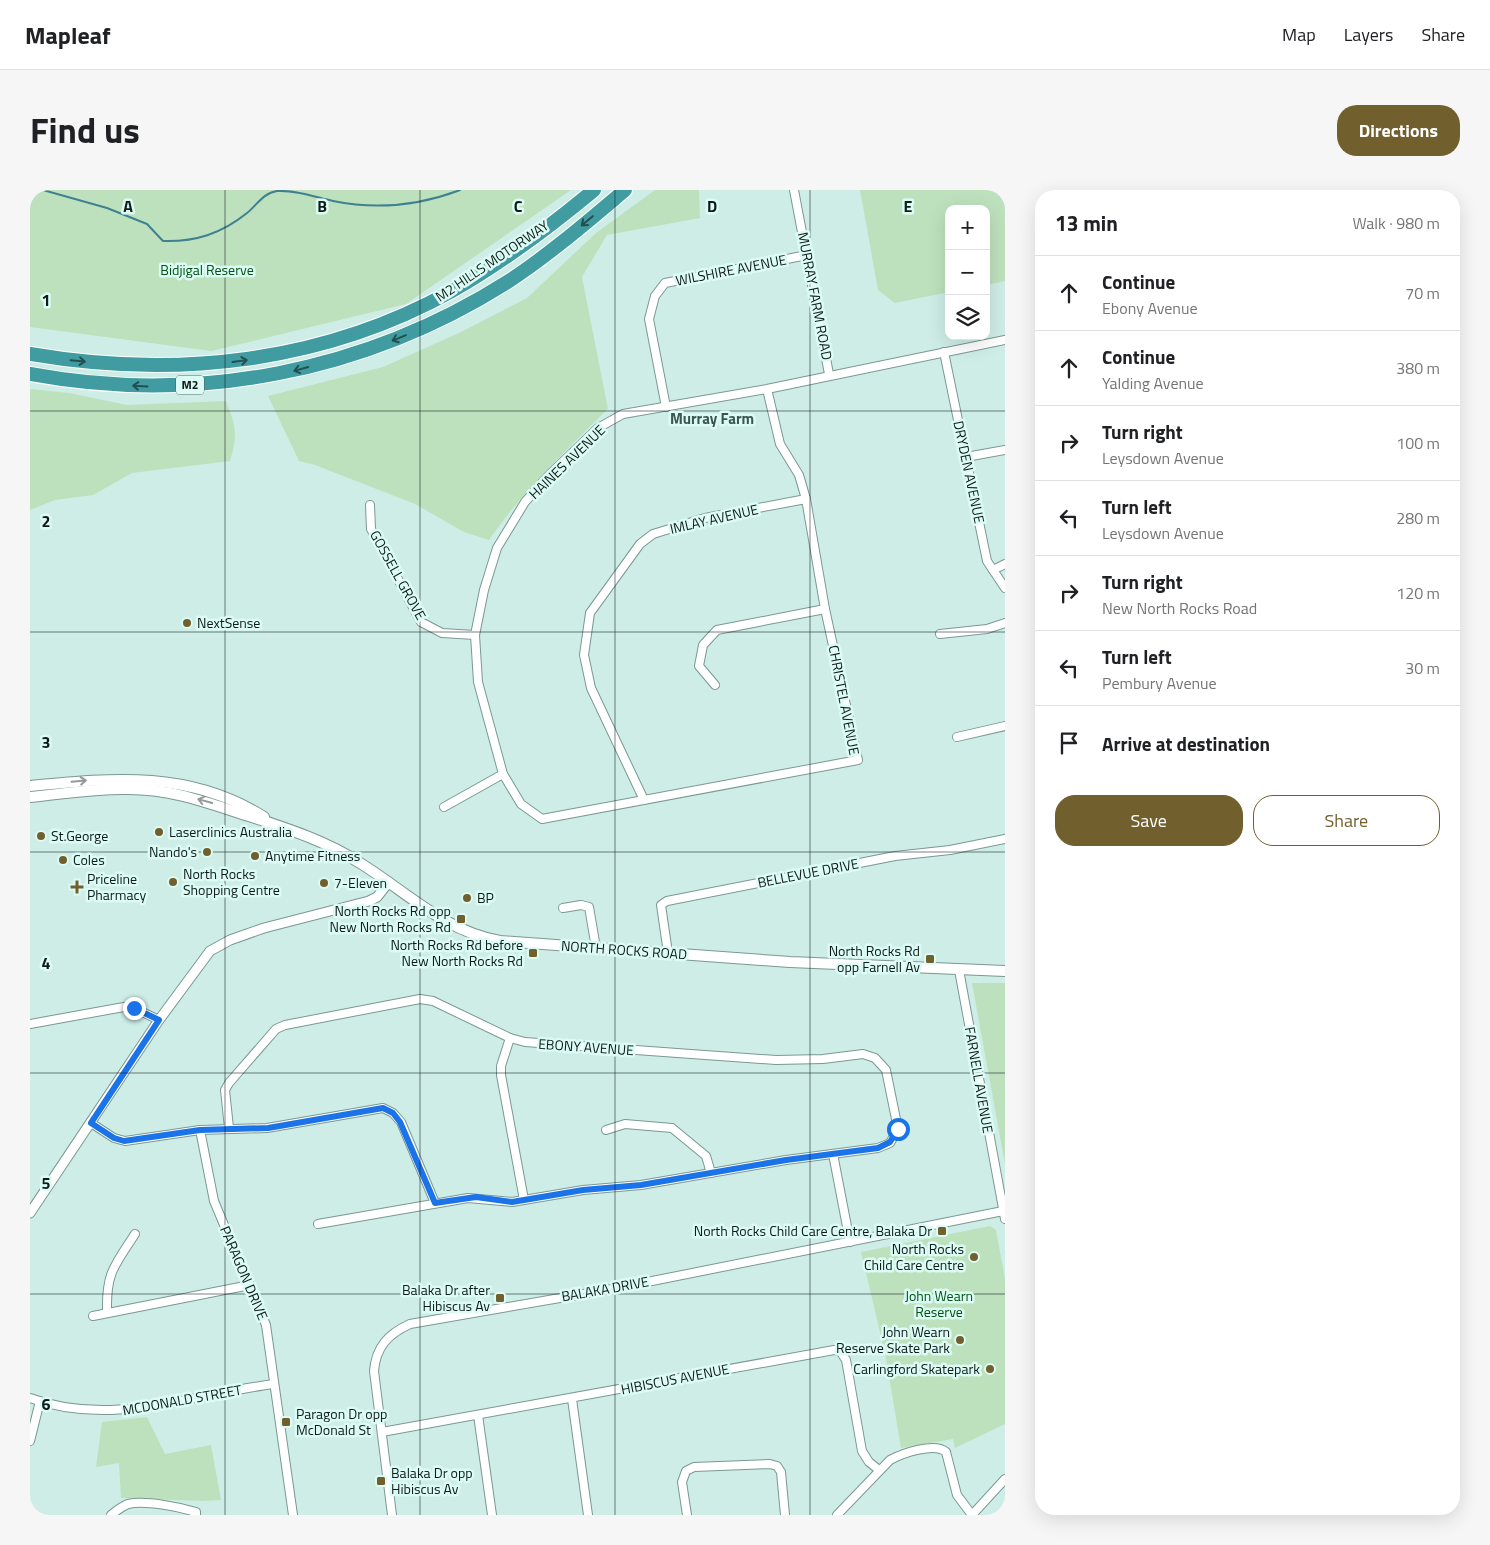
<!DOCTYPE html>
<html lang="en">
<head>
<meta charset="utf-8">
<style>
	body { margin:0; font-family:"Titillium Web",sans-serif; background:#f6f6f6; color:#202124 }
	.controls { position:absolute; right:15px; top:15px; display:grid; overflow:hidden; border-radius:10px; box-shadow:0 5px 20px #0002 }
	.controls button { width:45px; height:45px; display:grid; place-items:center; padding:0; border:0; border-bottom:1px solid #e0e0e0; background:#fff; color:#202124; font:25px sans-serif }
	.stop { position:absolute; width:15px; height:15px; margin:-11px; border:4px solid #1a73e8; border-radius:50%; background:#fff }
	.stop.end { background:#1a73e8; border-color:#fff; box-shadow:0 1px 5px #0008 }
	.list { margin:0; padding:0; list-style:none }
	h2 { display:flex; justify-content:space-between; align-items:center; height:65px; margin:0; padding:0 20px; font-size:21px }
	h2 small { font-size:16px; font-weight:400; color:#757577 }
	.list li { display:grid; grid-template-columns:32px 1fr auto; gap:15px; align-items:center; box-sizing:border-box; height:75px; padding:0 20px; border-top:1px solid #e0e0e0 }
	.list b { display:block; font-size:19px; white-space:nowrap }
	.list p { margin:0; font-size:16px; white-space:nowrap; color:#757577 }
	.list em { font-size:16px; font-style:normal; color:#757577 }
	.actions { display:flex; gap:10px; padding:15px 20px }
	.actions a { flex:1; padding:11px 0; border:1px solid #715f2d; border-radius:20px; text-align:center; font-size:18px; color:#715f2d }
	.actions .main { background:#715f2d; color:#fff }
	.icon { flex:none; width:28px; height:28px; fill:none; stroke:currentColor; stroke-width:2; stroke-linecap:round; stroke-linejoin:round }
	.map { position:relative; flex:none; width:975px; height:1325px; overflow:hidden; border-radius:20px }
	header { display:flex; align-items:center; gap:30px; box-sizing:border-box; height:70px; padding:0 25px; background:#fff; border-bottom:1px solid #e0e0e0 }
	header strong { font-size:24px }
	nav { display:flex; gap:28px; margin-inline-start:auto; font-size:18px }
	.intro { display:flex; align-items:center; justify-content:space-between; box-sizing:border-box; height:120px; padding:0 30px }
	h1 { margin:0; font-size:35px }
	.button { padding:12px 22px; border-radius:20px; background:#715f2d; color:#fff; font-size:18px; font-weight:700 }
	main { display:flex; gap:30px; padding:0 30px }
	aside { flex:1; background:#fff; border-radius:20px; box-shadow:0 5px 20px #0002 }
	.map>svg:first-child { display:block }
</style>
</head>
<body>
<header>
<strong>Mapleaf</strong>
<nav><a>Map</a><a>Layers</a><a>Share</a></nav>
</header>
<div class="intro"><h1>Find us</h1><a class="button">Directions</a></div>
<main>
<div class="map">
<svg width="975" height="1325" viewBox="0 0 975 1325">
	<rect width="100%" height="100%" fill="#ceede7"/>
	<g fill="#bde1bd">
		<path d="M0,0h541l-165,114 -195,47 -181,-24z"/>
		<path d="M625,0h44l1,28 -93,17 -25,42 26,132c-43,42 -85,82 -119,131l-25,-8 -49,-28 -100,-39 -16,-4 -31,-65 115,-29 78,-35 66,-34 69,-65z"/>
		<path d="M830,0h145v91l-19,4v-76h-37v83l-54,11 -17,-13z"/>
		<path d="M0,199l39,4 58,12 99,-4c10,25 12,34 4,60l-98,12 -39,22 -38,5 -25,10z"/>
		<path d="M942,793h33v181z"/>
		<path d="M960,1036l6,4 9,49v145l-50,24 -2,-9 -52,9 -16,-95 -24,-101z"/>
		<path d="M117,1227l18,37 46,-9 10,55 -19,1 -81,-3 -2,-35 -23,4 6,-45z"/>
	</g>
	<g fill="none" stroke-linecap="round" stroke-linejoin="round">
		<path stroke="#3f8091" stroke-width="2" d="M13,0l64,18 40,16 16,17c32,1 58,-7 84,-28 10,-8 16,-20 30,-22 19,-1 38,6 56,10 44,9 85,5 127,-11"/>
		<defs>
			<g id="minor">
				<path d="M764,0l35,184"/>
				<path d="M914,162l43,209 18,27"/>
				<path d="M737,199l13,55 19,31 7,24 19,110 33,151 -316,59 -21,-15 -18,-30 -25,-92 -3,-47 9,-45 13,-42 28,-46 23,-26 50,-48 25,-14 144,-25 238,-49"/>
				<path d="M636,217l-17,-88 6,-23 10,-13 142,-28"/>
				<path d="M936,267l39,-7"/>
				<path d="M340,315l1,24 50,93 21,11 33,2"/>
				<path d="M963,380l12,-6"/>
				<path d="M910,444l47,-5 18,-6"/>
				<path d="M685,495l-16,-19 4,-21 14,-15 108,-21"/>
				<path d="M927,547l48,-11"/>
				<path d="M614,610l-53,-112 -7,-33 6,-42 50,-69 13,-10 52,-16 101,-19"/>
				<path d="M414,617l59,-33"/>
				<path d="M533,718l18,-3 8,2 7,41"/>
				<path d="M638,763l-7,-48 6,-4 228,-45 55,-6 55,-11"/>
				<path d="M929,780l46,249"/>
				<path d="M0,834l94,-17 10,1 25,12"/>
				<path d="M480,848l-9,28v9l23,125"/>
				<path d="M61,933l23,15 11,3 75,-11 67,-2 116,-20 10,5 8,9 34,81"/>
				<path d="M199,938l-4,-38 4,-7 47,-54 9,-4 135,-26 13,2 77,37 15,4 251,18 47,-1 40,-5 12,4 11,12 12,59 -8,14 -12,5 -92,12 -145,25 -58,5 -71,12 -44,-4 -150,26"/>
				<path d="M170,940l14,71 52,124 27,190"/>
				<path d="M576,940l19,-6 47,4 34,28 5,17"/>
				<path d="M803,964l17,88"/>
				<path d="M77,1122c-1,-39 7,-46 28,-78"/>
				<path d="M63,1126l157,-31"/>
				<path d="M0,1208c81,30 163,-4 244,-14"/>
				<path d="M542,1209l16,116"/>
				<path d="M448,1225l14,100"/>
				<path d="M352,1242l452,-82 6,1 6,9 16,91 7,11 10,8"/>
				<path d="M0,1251l10,-40"/>
				<path d="M81,1325c5,-4 12,-9 17,-11 18,-4 51,3 68,8v3"/>
				<path d="M362,1325l-18,-144c2,-24 14,-37 36,-47l202,-35 391,-78"/>
				<path d="M657,1325l-5,-33 4,-11 8,-4 76,-3 7,2 4,6 4,43"/>
				<path d="M807,1325l53,-55c13,-7 45,-18 56,-8l11,43 15,20"/>
				<path d="M942,1325l33,-36"/>
			</g>
			<path id="tertiary" d="M0,1023l129,-193 51,-69 20,-11 34,-12 105,-27 8,-4 12,-15"/>
			<g id="secondary">
				<path d="M0,596c83,-8 160,-16 234,31"/>
				<path d="M0,607c32,-3 65,-9 98,-8 46,0 82,15 124,28 37,12 76,25 108,46 47,29 84,68 140,78l290,21 215,9"/>
			</g>
			<g id="motorway">
				<path d="M0,164c145,25 292,9 422,-63 46,-26 101,-67 142,-101"/>
				<path d="M0,184c166,31 336,-2 479,-93 41,-27 78,-59 116,-91"/>
			</g>
		</defs>
		<use href="#minor" stroke="#7b9893" stroke-width="10"/>
		<use href="#tertiary" stroke="#7b9893" stroke-width="11"/>
		<use href="#secondary" stroke="#7b9893" stroke-width="12"/>
		<use href="#motorway" stroke="#fff" stroke-width="16"/>
		<use href="#minor" stroke="#fff" stroke-width="8"/>
		<use href="#tertiary" stroke="#fff" stroke-width="9"/>
		<use href="#secondary" stroke="#fff" stroke-width="10"/>
		<use href="#motorway" stroke="#419ca2" stroke-width="14"/>
	</g>
	<defs><path id="oneway-shaft" d="M-6 0H5M1.5-3L5.5 0L1.5 3" fill="none" stroke-width="1.6" stroke-linecap="round" stroke-linejoin="round" transform="scale(1.25)"/></defs>
	<g stroke="#234f50">
		<use href="#oneway-shaft" transform="translate(557 31) rotate(140)"/>
		<use href="#oneway-shaft" transform="translate(369 148) rotate(158)"/>
		<use href="#oneway-shaft" transform="translate(48 171) rotate(5)"/>
		<use href="#oneway-shaft" transform="translate(210 171) rotate(-8)"/>
		<use href="#oneway-shaft" transform="translate(271 179) rotate(165)"/>
		<use href="#oneway-shaft" transform="translate(110 196) rotate(-177)"/>
	</g>
	<g stroke="#939898">
		<use href="#oneway-shaft" transform="translate(49 591) rotate(-5)"/>
		<use href="#oneway-shaft" transform="translate(175 611) rotate(-165)"/>
	</g>
	<g fill="none" stroke-linecap="round" stroke-linejoin="round">
		<path stroke="#1a73e8" stroke-width="6" d="M104,818l25,12 -68,103 23,15 10,3 76,-11 68,-2 115,-20 10,5 7,9 35,81 41,-6 36,5 12,-2 59,-10 58,-5 145,-25 92,-12 12,-6 8,-13"/>
	</g>
	<path fill="none" stroke="#0f1b19" stroke-width="1" stroke-opacity="0.55" d="M195,0v1325M390,0v1325M585,0v1325M780,0v1325M0,221h975M0,442h975M0,662h975M0,883h975M0,1104h975"/>
	<g fill="#715f2d" stroke="#dbfbf4" stroke-width="2">
		<circle cx="157" cy="433" r="5"/>
		<circle cx="129" cy="642" r="5"/>
		<circle cx="11" cy="646" r="5"/>
		<circle cx="177" cy="662" r="5"/>
		<circle cx="225" cy="666" r="5"/>
		<circle cx="33" cy="670" r="5"/>
		<circle cx="143" cy="692" r="5"/>
		<circle cx="294" cy="693" r="5"/>
		<path d="M44.5 689.5h5v5h5v5h-5v5h-5v-5h-5v-5h5z"/>
		<circle cx="437" cy="708" r="5"/>
		<rect x="426" y="724" width="10" height="10" rx="2.5"/>
		<rect x="498" y="758" width="10" height="10" rx="2.5"/>
		<rect x="895" y="764" width="10" height="10" rx="2.5"/>
		<rect x="907" y="1036" width="10" height="10" rx="2.5"/>
		<circle cx="944" cy="1067" r="5"/>
		<rect x="465" y="1103" width="10" height="10" rx="2.5"/>
		<circle cx="930" cy="1150" r="5"/>
		<circle cx="960" cy="1179" r="5"/>
		<rect x="251" y="1227" width="10" height="10" rx="2.5"/>
		<rect x="346" y="1286" width="10" height="10" rx="2.5"/>
	</g>
	<g text-anchor="middle" stroke-width="5" stroke-linejoin="round" paint-order="stroke">
		<rect fill="#dbfbf4" stroke="#4c5e5b" stroke-width="1" x="146" y="185.5" width="28" height="19" rx="4"/>
		<g font-size="12" font-weight="bold" fill="#0f1b19">
			<text x="160" y="199">M2</text>
		</g>
		<g font-size="14" fill="#0f1b19" stroke="#dbfbf4">
			<text transform="translate(462 71) rotate(-34)" y="5">M2 HILLS MOTORWAY</text>
			<text transform="translate(701 80) rotate(-11)" y="5">WILSHIRE AVENUE</text>
			<text transform="translate(785 106) rotate(79)" y="5">MURRAY FARM ROAD</text>
			<text transform="translate(537 272) rotate(-44)" y="5">HAINES AVENUE</text>
			<text transform="translate(939 282) rotate(78)" y="5">DRYDEN AVENUE</text>
			<text transform="translate(684 329) rotate(-13)" y="5">IMLAY AVENUE</text>
			<text transform="translate(368 385) rotate(61)" y="5">GOSSELL GROVE</text>
			<text transform="translate(814 510) rotate(79)" y="5">CHRISTEL AVENUE</text>
			<text transform="translate(778 683) rotate(-11)" y="5">BELLEVUE DRIVE</text>
			<text transform="translate(594 760) rotate(4)" y="5">NORTH ROCKS ROAD</text>
			<text transform="translate(556 857) rotate(4)" y="5">EBONY AVENUE</text>
			<text transform="translate(949 890) rotate(80)" y="5">FARNELL AVENUE</text>
			<text transform="translate(214 1083) rotate(67)" y="5">PARAGON DRIVE</text>
			<text transform="translate(575 1099) rotate(-10)" y="5">BALAKA DRIVE</text>
			<text transform="translate(645 1189) rotate(-11)" y="5">HIBISCUS AVENUE</text>
			<text transform="translate(152 1210) rotate(-10)" y="5">MCDONALD STREET</text>
		</g>
		<g font-size="14" fill="#005310" stroke="#dbfbf4">
			<text x="177" y="85">Bidjigal Reserve</text>
			<text x="909" y="1111">John Wearn<tspan x="909" dy="16">Reserve</tspan></text>
		</g>
		<g font-size="14" fill="#0f1b19" stroke="#dbfbf4" text-anchor="start">
			<text x="167" y="438">NextSense</text>
			<text x="139" y="647">Laserclinics Australia</text>
			<text x="21" y="651">St.George</text>
			<text x="167" y="667" text-anchor="end">Nando's</text>
			<text x="235" y="671">Anytime Fitness</text>
			<text x="43" y="675">Coles</text>
			<text x="153" y="689">North Rocks<tspan x="153" dy="16">Shopping Centre</tspan></text>
			<text x="57" y="694">Priceline<tspan x="57" dy="16">Pharmacy</tspan></text>
			<text x="304" y="698">7-Eleven</text>
			<text x="447" y="713">BP</text>
			<text x="421" y="726" text-anchor="end">North Rocks Rd opp<tspan x="421" dy="16">New North Rocks Rd</tspan></text>
			<text x="493" y="760" text-anchor="end">North Rocks Rd before<tspan x="493" dy="16">New North Rocks Rd</tspan></text>
			<text x="890" y="766" text-anchor="end">North Rocks Rd<tspan x="890" dy="16">opp Farnell Av</tspan></text>
			<text x="902" y="1046" text-anchor="end">North Rocks Child Care Centre, Balaka Dr</text>
			<text x="934" y="1064" text-anchor="end">North Rocks<tspan x="934" dy="16">Child Care Centre</tspan></text>
			<text x="460" y="1105" text-anchor="end">Balaka Dr after<tspan x="460" dy="16">Hibiscus Av</tspan></text>
			<text x="920" y="1147" text-anchor="end">John Wearn<tspan x="920" dy="16">Reserve Skate Park</tspan></text>
			<text x="950" y="1184" text-anchor="end">Carlingford Skatepark</text>
			<text x="266" y="1229">Paragon Dr opp<tspan x="266" dy="16">McDonald St</tspan></text>
			<text x="361" y="1288">Balaka Dr opp<tspan x="361" dy="16">Hibiscus Av</tspan></text>
		</g>
		<g font-size="15" font-weight="bold" fill="#3b5651" stroke="#dbfbf4">
			<text x="682" y="234">Murray Farm</text>
		</g>
	</g>
	<g font-size="16" text-anchor="middle" font-weight="bold" fill="#0f1b19" stroke="#dbfbf4" stroke-width="5" stroke-linejoin="round" paint-order="stroke">
		<text x="98" y="22">A</text>
		<text x="292" y="22">B</text>
		<text x="488" y="22">C</text>
		<text x="682" y="22">D</text>
		<text x="878" y="22">E</text>
		<text x="16" y="116">1</text>
		<text x="16" y="337">2</text>
		<text x="16" y="558">3</text>
		<text x="16" y="779">4</text>
		<text x="16" y="999">5</text>
		<text x="16" y="1220">6</text>
	</g>
</svg>
<div class="controls">
<button>+</button>
<button>−</button>
<button><svg class="icon" aria-label="layers" viewBox="0 0 24 24"><path d="M12 4l9 5-9 5-9-5zM3 14l9 5 9-5"/></svg></button>
</div>
<div class="stop" style="left:868px;top:939px"></div>
<div class="stop end" style="left:104px;top:818px"></div>
</div>
<aside>
<h2>13 min<small>Walk · 980 m</small></h2>
<ul class="list">
<li><svg class="icon" aria-label="ahead" viewBox="0 0 24 24"><path d="M12 20V5M6 11l6-6 6 6"/></svg><div><b>Continue</b><p>Ebony Avenue</p></div><em>70 m</em></li>
<li><svg class="icon" aria-label="ahead" viewBox="0 0 24 24"><path d="M12 20V5M6 11l6-6 6 6"/></svg><div><b>Continue</b><p>Yalding Avenue</p></div><em>380 m</em></li>
<li><svg class="icon" aria-label="right" viewBox="0 0 24 24"><path d="M7 20v-9h11M14 6l5 5-5 5"/></svg><div><b>Turn right</b><p>Leysdown Avenue</p></div><em>100 m</em></li>
<li><svg class="icon" aria-label="left" viewBox="0 0 24 24"><path d="M17 20v-9H6M10 6l-5 5 5 5"/></svg><div><b>Turn left</b><p>Leysdown Avenue</p></div><em>280 m</em></li>
<li><svg class="icon" aria-label="right" viewBox="0 0 24 24"><path d="M7 20v-9h11M14 6l5 5-5 5"/></svg><div><b>Turn right</b><p>New North Rocks Road</p></div><em>120 m</em></li>
<li><svg class="icon" aria-label="left" viewBox="0 0 24 24"><path d="M17 20v-9H6M10 6l-5 5 5 5"/></svg><div><b>Turn left</b><p>Pembury Avenue</p></div><em>30 m</em></li>
<li><svg class="icon" aria-label="arrive" viewBox="0 0 24 24"><path d="M6 21V4h12l-3 4 3 4H6"/></svg><div><b>Arrive at destination</b></div></li>
</ul>
<div class="actions"><a class="main">Save</a><a>Share</a></div>
</aside>
</main>
</body>
</html>
